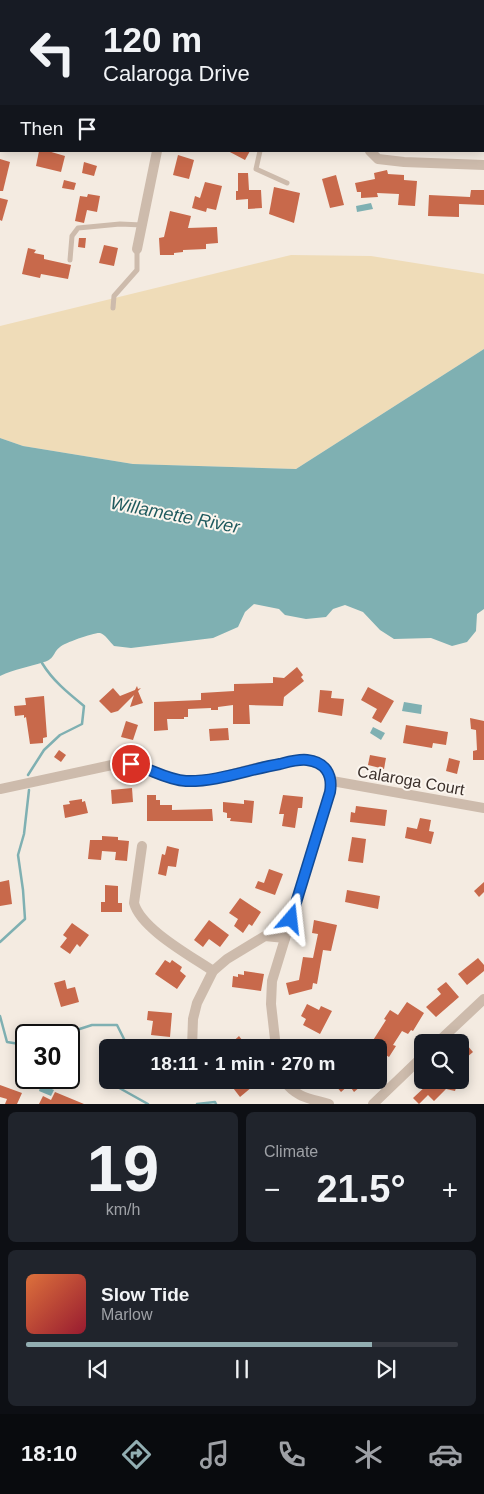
<!DOCTYPE html>
<html lang="en">
<head>
<meta charset="utf-8">
<style>
	body { margin:0; font-family:Helvetica,sans-serif; background:#20242c; color:#f1f3f6; height:100vh; display:flex; flex-direction:column; font-size:19px; white-space:nowrap }
	* { box-sizing:border-box; margin:0 }
	p { font-size:16px; color:#9ea1a6 }
	.icon { flex:none; width:28px; height:28px; fill:none; stroke:currentColor; stroke-width:2; stroke-linecap:round; stroke-linejoin:round }
	.map { position:relative; height:1104px; overflow:hidden }
	.panel { display:flex; flex-direction:column; gap:8px; padding:8px; background:#0d0f14; flex:1 }
	.panel>* { flex:none }
	.banner { position:absolute; left:0px; top:0px; width:485px; height:152px; box-shadow:0 2px 12px #0003; background:#171b24; color:#f1f3f6; overflow:hidden }
	.tools { position:absolute; left:414px; top:1034px; display:grid; gap:10px }
	.tools a { display:grid; place-items:center; width:55px; height:55px; border-radius:8px; background:#171b24; box-shadow:0 2px 12px #0003; font-size:25px }
	.speed { position:absolute; left:15px; top:1024px; display:flex; gap:10px; font-size:25px; font-weight:700; text-align:center }
	.speed>* { display:grid; place-content:center; width:65px; height:65px; border-radius:50%; background:#171b24; box-shadow:0 2px 12px #0003; line-height:1 }
	.speed .limit { border:2px solid #111; border-radius:8px; background:#fff; color:#111 }
	.pin { position:absolute; display:grid; place-items:center; width:42px; height:42px; color:#fff; margin:-21px; border:2px solid #fff; border-radius:50%; box-shadow:0 1px 5px #0007 }
	.me { position:absolute; width:55px; margin:-28px; rotate:17deg; stroke-linejoin:round; filter:drop-shadow(0 0 4px #0008) }
	.turn { display:flex; align-items:center; gap:18px; height:105px; padding:0 20px; font-size:22px }
	.turn .icon { width:65px; height:65px; stroke-width:2.5 }
	.turn b { display:block; font-size:35px; line-height:42px }
	.then { display:flex; align-items:center; height:48px; padding:0 20px; background:#0003; gap:10px; font-size:19px }
	.big { font-size:38px; font-weight:700; line-height:1.1 }
	.panel .widget { flex:1; display:flex; flex-direction:column; justify-content:center; gap:8px; min-width:0; padding:0 18px; border-radius:8px; background:#20242c }
	.panel .dial { align-items:center; gap:0 }
	.dial b { font-size:65px; line-height:1 }
	.song { display:flex; align-items:center; gap:15px }
	.cover { width:60px; height:60px; border-radius:8px; background:linear-gradient(135deg,hsl(20 70% 55%),hsl(350 70% 35%)) }
	.played { height:5px; border-radius:2px; background:linear-gradient(90deg,#92aeb2 80%,#363941 80%) }
	.keys { display:flex; justify-content:space-around; direction:ltr }
	.heat { display:flex; justify-content:space-between; align-items:center; font-size:28px; direction:ltr }
	.panel .tiles { flex:1; display:grid; gap:8px; grid-template-columns:1fr 1fr }
	.widget:last-child { grid-column:span 2 }
	.trip { position:absolute; left:99px; top:1039px; width:288px; height:50px; border-radius:8px; background:#171b24; box-shadow:0 2px 12px #0003; font-weight:700; line-height:50px; text-align:center }
	.tab-bar { display:flex; height:80px; justify-content:space-around; align-items:center; background:#090b0e; color:#9ea1a6 }
	.tab-bar .icon { width:35px; height:35px }
	.tab-bar .selected { color:#92aeb2 }
	.tab-bar b { font-size:22px; color:#f1f3f6 }
	.map>svg:first-child { display:block }
	.sand { fill:#efdcb8 }
	.water { fill:#7fb0b2 }
	.lines { fill:none; stroke-linecap:round; stroke-linejoin:round }
	.stream { stroke:#7fb0b2; stroke-width:2.5 }
	.building { fill:#c8694b }
	.service { stroke:#cdbbac; stroke-width:5 }
	.minor { stroke:#cdbbac; stroke-width:10 }
	.route-casing { stroke:#114b97; stroke-width:12 }
	.route { stroke:#1a73e8; stroke-width:9 }
	.labels { text-anchor:middle; stroke-width:4; stroke-linejoin:round; paint-order:stroke }
	.street-label { font-size:16px; fill:#3b302b; stroke:#fbf5ee }
	.water-label { font-size:18px; font-style:italic; fill:#1f5a5e; stroke:#fbf5ee }
</style>
</head>
<body>
<div class="map">
<svg width="484" height="1104" viewBox="0 0 484 1104">
	<rect width="100%" height="100%" fill="#f4ebe1"/>
	<!-- sand -->
	<polygon class="sand" points="291,255 371,256 484,274 484,349 296,469 133,464 23,446 0,438 0,326"/>
	<!-- water -->
	<g class="water">
		<polygon points="371,203 373,209 357,212 356,206"/>
		<path d="M484,349v260l-7,5 -1,17 -9,11 -15,4 -21,-8 -37,1 -14,-9 -17,-18 -18,-7 -12,4 -7,8 -20,2 -21,-4 -6,-6 -25,-5 -9,8 -7,15 -25,11 -82,10 -17,-2c-4,-4 -9,-12 -14,-13 -5,-1 -36,10 -40,14 -7,5 -5,12 -16,15 -15,5 -29,7 -44,14v-238l23,8 110,18 163,5z"/>
		<polygon points="404,702 422,705 421,714 402,711"/>
		<polygon points="373,727 385,733 381,740 370,733"/>
		<polygon points="41,1084 54,1090 51,1096 39,1091"/>
	</g>
	<g class="lines">
		<!-- stream -->
		<g class="stream">
			<polyline points="382,0 384,1"/>
			<path d="M28,775l16,-25 16,-15 22,-11 2,-18c-16,-13 -31,-25 -42,-43"/>
			<polyline points="0,942 25,919 23,890 18,855 24,834 29,790"/>
			<polyline points="0,1016 7,1042 26,1045"/>
			<polyline points="61,1035 92,1025 117,1025 127,1045 125,1048"/>
			<polyline points="114,1080 114,1085 148,1104"/>
			<polyline points="197,1104 215,1102 216,1104"/>
		</g>
	</g>
	<!-- building -->
	<g class="building">
		<polygon points="39,151 48,151 65,156 61,172 36,166"/>
		<polygon points="228,151 250,151 245,160"/>
		<polygon points="178,155 194,160 189,179 173,175"/>
		<polygon points="0,159 10,162 3,191 0,191"/>
		<polygon points="84,162 97,166 94,176 82,173"/>
		<polygon points="387,170 388,174 404,175 404,180 417,181 415,206 398,205 399,194 377,193 378,197 361,198 361,192 357,192 355,183 375,179 374,173"/>
		<polygon points="238,173 248,173 249,190 261,190 262,208 248,209 248,199 236,200 236,191 238,191"/>
		<polygon points="336,175 344,205 330,208 322,179"/>
		<polygon points="64,180 76,183 74,190 62,188"/>
		<polygon points="205,182 222,186 216,210 207,208 206,212 192,208 195,196 200,198"/>
		<polygon points="274,187 300,193 294,223 269,214"/>
		<polygon points="471,190 484,190 484,205 459,204 459,217 428,216 429,195 470,197"/>
		<polygon points="88,194 100,196 97,212 87,210 84,223 75,221 80,196 87,197"/>
		<polygon points="0,198 8,200 2,221 0,220"/>
		<polygon points="170,211 191,216 188,228 217,227 218,243 206,244 206,249 183,250 183,252 174,253 174,255 160,255 159,238 164,237"/>
		<polygon points="79,238 86,238 85,248 78,247"/>
		<polygon points="104,245 118,248 114,266 99,263"/>
		<polygon points="28,248 36,250 34,253 44,255 44,259 71,265 68,279 41,274 40,278 22,274"/>
		<polygon points="297,667 303,675 301,677 304,681 284,697 283,706 249,705 250,724 233,724 233,705 218,707 218,710 211,710 211,708 188,709 188,717 184,717 184,719 167,719 168,730 154,731 154,702 201,700 201,693 234,691 234,684 273,683 273,677 284,678"/>
		<polygon points="137,686 138,689 141,688 138,691 143,703 130,707 134,695 118,711 111,713 99,701 113,688 120,696 135,690"/>
		<polygon points="368,687 394,701 381,723 372,718 377,709 361,700"/>
		<polygon points="320,690 332,691 331,698 344,699 342,716 318,712"/>
		<polygon points="44,696 47,737 43,738 43,743 30,744 26,717 24,718 24,715 15,716 14,706 26,705 25,698"/>
		<polygon points="470,718 484,721 484,760 473,760 473,751 477,750 476,730 471,729"/>
		<polygon points="126,721 138,725 133,740 121,737"/>
		<polygon points="406,725 448,732 446,745 433,743 432,748 403,743"/>
		<polygon points="228,728 229,740 210,741 209,729"/>
		<polygon points="59,750 66,755 61,762 54,757"/>
		<polygon points="370,755 386,758 384,769 368,765"/>
		<polygon points="449,758 460,761 457,774 446,771"/>
		<polygon points="132,788 133,802 112,804 111,790"/>
		<polygon points="147,795 156,795 156,800 160,800 160,805 172,805 172,810 212,809 213,821 147,821"/>
		<polygon points="283,795 303,797 302,808 298,808 295,828 282,826 284,814 279,814"/>
		<polygon points="82,799 82,802 85,801 88,813 65,818 63,805 70,804 69,801"/>
		<polygon points="244,800 254,801 252,823 230,821 231,818 227,818 227,813 223,812 223,802 244,804"/>
		<polygon points="356,806 387,810 385,826 350,822 351,812 355,813"/>
		<polygon points="420,818 431,820 429,831 434,832 431,844 405,838 407,827 417,829"/>
		<polygon points="102,836 118,837 118,840 129,841 127,861 115,860 116,852 102,851 101,860 88,859 90,840 102,840"/>
		<polygon points="352,837 366,839 363,863 348,861"/>
		<polygon points="167,846 179,849 176,867 168,866 166,876 158,874 162,854 165,855"/>
		<polygon points="269,869 283,874 275,895 255,888 258,881 264,883"/>
		<polygon points="9,880 12,904 0,906 0,882"/>
		<polygon points="484,882 484,892 479,897 474,891"/>
		<polygon points="105,885 118,886 118,903 122,903 122,912 101,912 101,902 105,902"/>
		<polygon points="347,890 380,896 378,909 345,902"/>
		<polygon points="240,898 261,912 252,926 249,924 243,933 234,926 238,919 229,913"/>
		<polygon points="209,920 229,935 220,947 209,939 203,947 194,940"/>
		<polygon points="314,920 337,925 331,951 323,950 317,984 313,983 312,989 289,995 286,983 299,980 303,957 313,958 318,934 312,933"/>
		<polygon points="72,923 89,935 80,947 77,944 70,954 60,947 67,938 63,935"/>
		<polygon points="478,958 484,965 484,971 467,985 458,974"/>
		<polygon points="165,960 170,963 172,960 182,967 180,971 186,976 177,989 155,974"/>
		<polygon points="244,971 264,974 261,991 232,987 233,976 238,977 238,974 244,975"/>
		<polygon points="65,980 67,989 75,987 79,1002 61,1007 54,983"/>
		<polygon points="446,982 459,997 436,1017 426,1007 441,994 437,989"/>
		<polygon points="407,1002 424,1013 413,1031 411,1030 408,1034 402,1031 393,1045 396,1046 389,1057 378,1050 378,1048 370,1045 386,1020 384,1019 390,1010 398,1015"/>
		<polygon points="307,1004 319,1010 321,1006 332,1011 320,1034 303,1025 306,1019 301,1016"/>
		<polygon points="148,1011 172,1013 170,1037 151,1035 153,1021 147,1020"/>
		<polygon points="239,1036 248,1048 226,1048"/>
		<polygon points="460,1037 473,1052 460,1063"/>
		<polygon points="235,1080 247,1080 252,1087 240,1097 230,1084"/>
		<polygon points="331,1080 368,1080 354,1092 349,1085 341,1092"/>
		<polygon points="422,1080 438,1080 446,1089 434,1101 428,1095 419,1104 413,1098 427,1085"/>
		<polygon points="449,1080 458,1082 455,1091 446,1089"/>
		<polygon points="0,1085 22,1093 17,1104 5,1104 7,1099 0,1097"/>
		<polygon points="55,1092 84,1104 39,1104 43,1096 51,1100"/>
	</g>
	<g class="lines">
		<!-- service -->
		<g class="service">
			<polyline points="260,151 256,169 287,183"/>
			<polyline points="70,260 72,236 78,228 120,224 142,225"/>
			<polyline points="113,308 114,296 137,270 137,249"/>
		</g>
		<!-- minor -->
		<g class="minor">
			<polyline points="8,1 8,0"/>
			<polyline points="188,1 188,0"/>
			<polyline points="353,1 354,0"/>
			<polyline points="0,41 1,35"/>
			<polyline points="370,151 378,159 404,162 484,165"/>
			<polyline points="137,249 157,151"/>
			<polyline points="332,781 484,808"/>
			<path d="M0,789l121,-26c23,2 40,16 63,18 22,2 46,-7 67,-12 18,-4 36,-6 53,-10 19,4 30,12 26,33l-58,189 -1,23 5,44"/>
			<path d="M142,846l-8,57c7,26 57,53 79,68"/>
			<polyline points="438,1042 484,999"/>
			<polyline points="192,1048 193,1019 197,1003 213,971 227,959 265,936 285,938"/>
			<path d="M283,1080c14,18 25,18 46,24"/>
			<polyline points="373,1104 422,1057"/>
		</g>
	</g>
	<g class="lines">
		<!-- route casing -->
		<g class="route-casing">
			<path id="route" d="M131,764c19,4 35,16 55,17 31,1 64,-12 94,-17 8,-2 18,-5 27,-4 18,2 26,14 23,32l-39,127"/>
		</g>
		<!-- route -->
		<use href="#route" class="route"/>
	</g>
	<g class="labels">
		<!-- street labels -->
		<g class="street-label">
			<text transform="translate(411 780) rotate(10)" y="6">Calaroga Court</text>
		</g>
		<!-- water labels -->
		<g class="water-label">
			<text transform="translate(175 515) rotate(11)" y="6">Willamette River</text>
		</g>
	</g>
</svg>
<div class="tools">
<a><svg class="icon" aria-label="search" viewBox="0 0 24 24"><circle cx="10" cy="10" r="6"/><path d="M15 15l6 6"/></svg></a>
</div>
<div class="speed"><div class="limit">30</div></div>
<div class="pin" style="left:131px;top:764px;background:#d93025"><svg class="icon" aria-label="arrive" viewBox="0 0 24 24"><path d="M6 21V4h12l-3 4 3 4H6"/></svg></div>
<svg class="me" style="left:291px;top:919px" viewBox="-20 -20 40 40"><path d="M0-17L14 15 0 8-14 15z" fill="#1a73e8" stroke="#fff" stroke-width="4"/></svg>
<div class="trip">18:11 · 1 min · 270 m</div>
<div class="banner">
<div class="turn"><svg class="icon" aria-label="left" viewBox="0 0 24 24"><path d="M17 20v-9H6M10 6l-5 5 5 5"/></svg><div><b>120 m</b>Calaroga Drive</div></div>
<div class="then">Then<svg class="icon" aria-label="arrive" viewBox="0 0 24 24"><path d="M6 21V4h12l-3 4 3 4H6"/></svg></div>
</div>
</div>
<section class="panel">
<div class="tiles">
<div class="widget dial"><b>19</b><p>km/h</p></div>
<div class="widget"><p>Climate</p>
<div class="heat"><a>−</a><b class="big">21.5°</b><a>+</a></div>
</div>
<div class="widget">
<div class="song"><i class="cover"></i><div><b>Slow Tide</b><p>Marlow</p></div></div>
<div class="played"></div>
<div class="keys"><svg class="icon" aria-label="previous" viewBox="0 0 24 24"><path d="M18 5L8 12l10 7zM5 5v14"/></svg><svg class="icon" aria-label="pause" viewBox="0 0 24 24"><path d="M8 5v14M16 5v14"/></svg><svg class="icon" aria-label="next" viewBox="0 0 24 24"><path d="M6 5l10 7-10 7zM19 5v14"/></svg></div>
</div>
</div>
</section>
<nav class="tab-bar">
<b>18:10</b>
<svg class="icon selected" aria-label="directions" viewBox="0 0 24 24"><path d="M12 3l9 9-9 9-9-9zM9 14v-3h6M13 9l2 2-2 2"/></svg>
<svg class="icon" aria-label="music" viewBox="0 0 24 24"><path d="M9 18V5l10-2v13"/><circle cx="6" cy="18" r="3"/><circle cx="16" cy="16" r="3"/></svg>
<svg class="icon" aria-label="phone" viewBox="0 0 24 24"><path d="M5 4h4l2 5-3 2q2 4 5 5l2-3 5 2v4C11 20 4 13 5 4z"/></svg>
<svg class="icon" aria-label="climate" viewBox="0 0 24 24"><path d="M12 3v18M4 7l16 10M4 17L20 7"/></svg>
<svg class="icon" aria-label="car" viewBox="0 0 24 24"><path d="M5 17H2v-5l4-1 3-4h7l3 4 3 1v5h-3M9 17h6M6 11h13"/><circle cx="7" cy="17" r="2"/><circle cx="17" cy="17" r="2"/></svg>
</nav>
</body>
</html>
